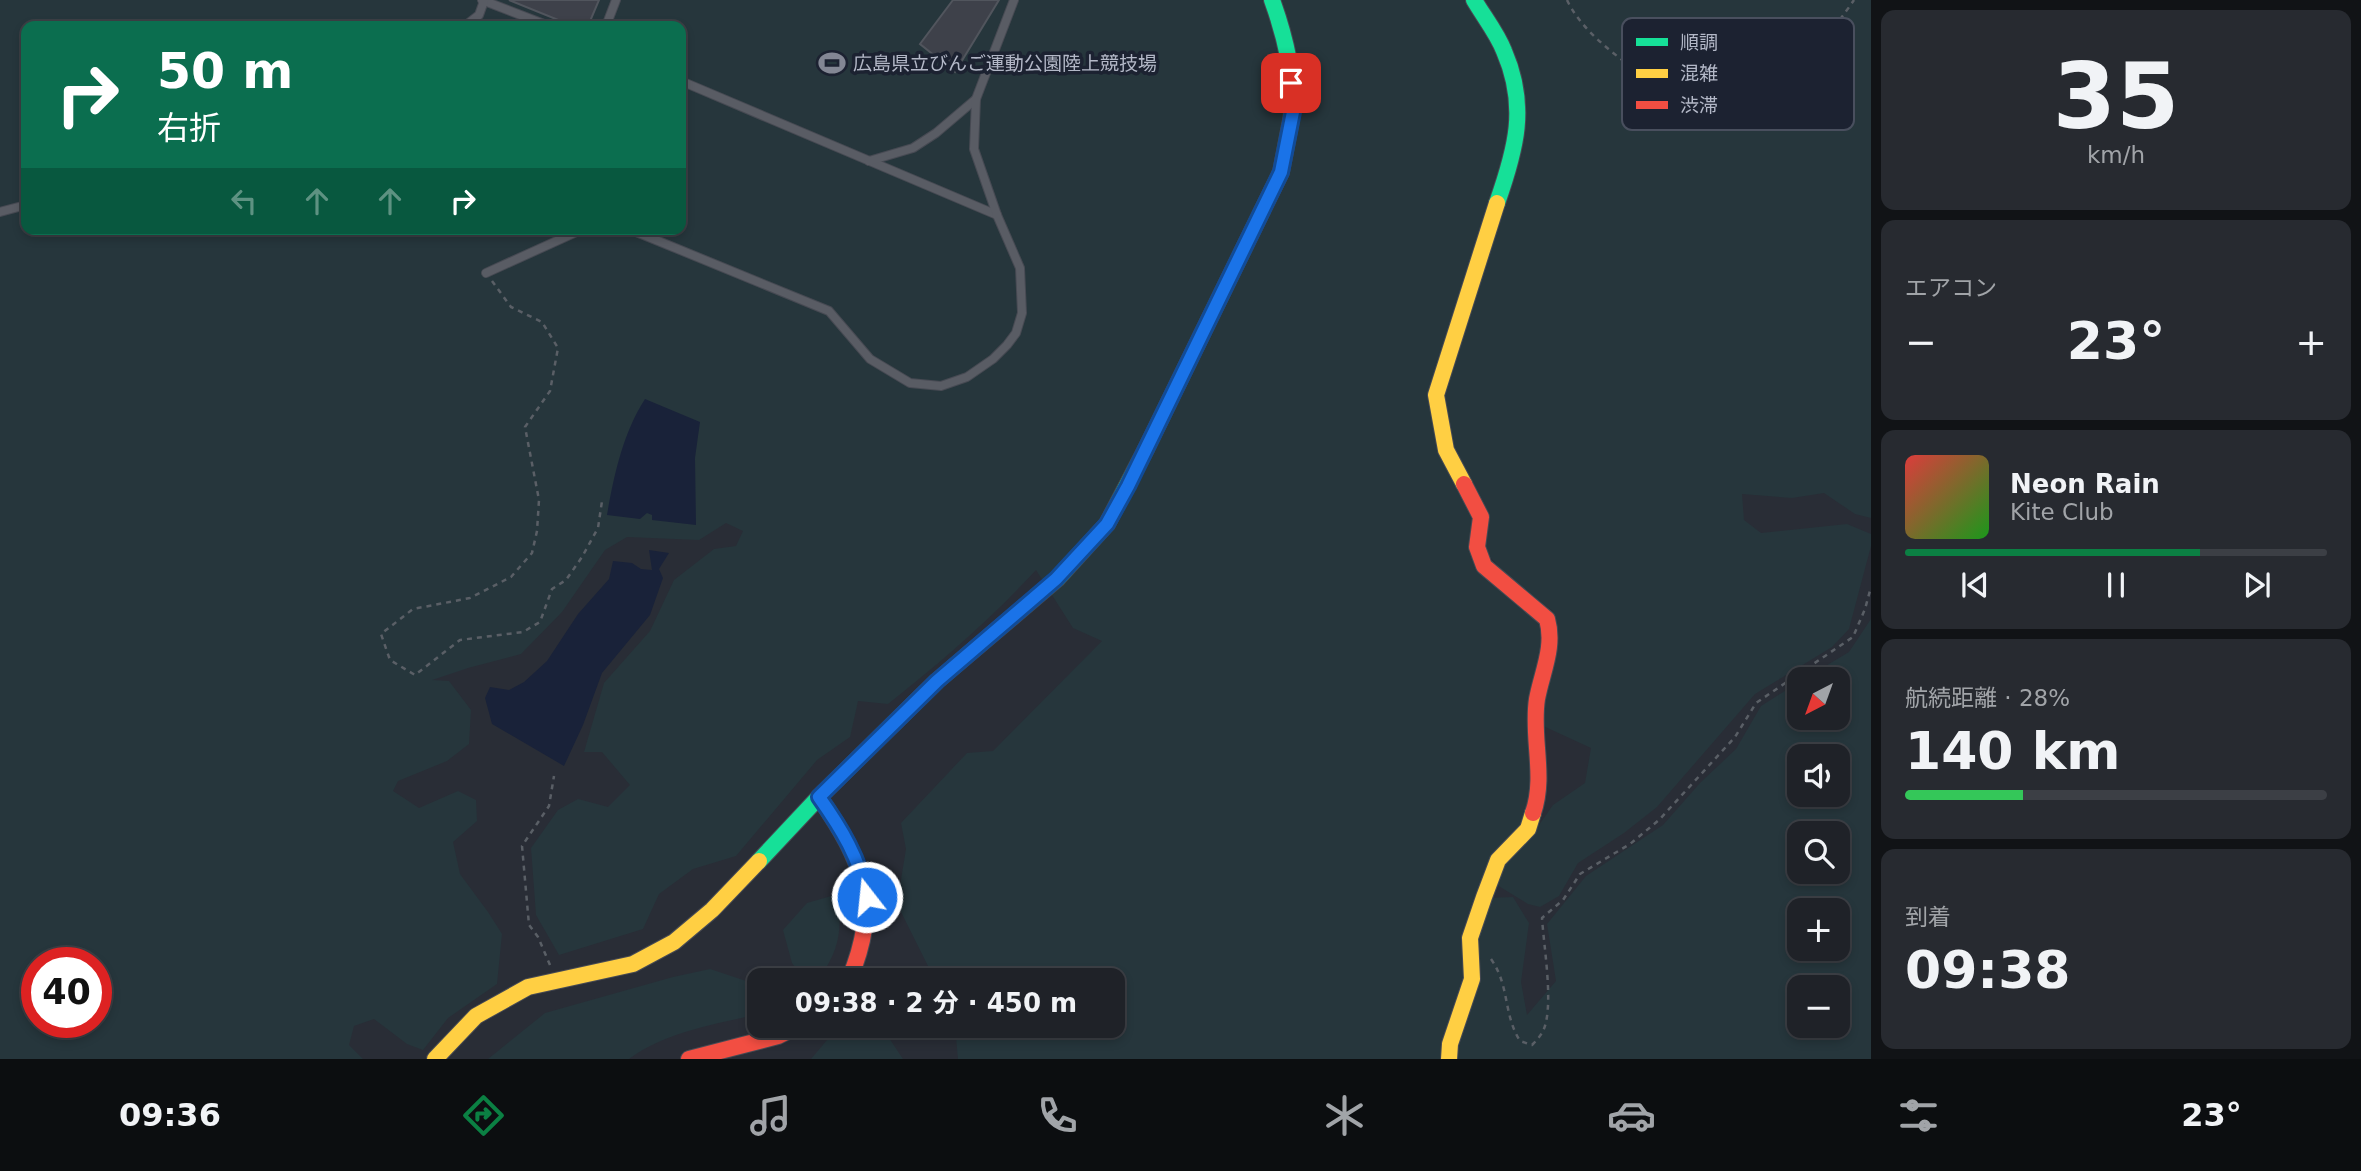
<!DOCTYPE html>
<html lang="ja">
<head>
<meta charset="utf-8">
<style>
	body { margin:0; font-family:"DejaVu Sans","Noto Sans JP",sans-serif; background:#272a30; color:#f1f3f6; height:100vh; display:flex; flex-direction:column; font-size:26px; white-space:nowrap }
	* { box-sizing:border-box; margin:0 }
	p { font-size:23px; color:#a1a4a8 }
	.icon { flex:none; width:38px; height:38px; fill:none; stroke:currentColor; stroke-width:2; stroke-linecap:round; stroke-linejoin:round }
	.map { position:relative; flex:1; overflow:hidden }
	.drawer { display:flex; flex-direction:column; gap:10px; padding:10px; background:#111316; width:490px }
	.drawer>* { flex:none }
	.banner { position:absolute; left:21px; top:21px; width:665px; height:214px; border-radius:14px; box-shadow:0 4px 10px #0003,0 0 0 2px #3c3f45; background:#0b6e4f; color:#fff; overflow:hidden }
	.needle { width:46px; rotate:221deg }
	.fabs { position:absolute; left:1787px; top:667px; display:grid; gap:14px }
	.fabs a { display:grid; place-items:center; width:63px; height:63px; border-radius:14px; background:#1f2228; box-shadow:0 4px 10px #0003,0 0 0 2px #3c3f45; font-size:35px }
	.speed { position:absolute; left:21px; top:947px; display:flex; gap:14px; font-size:35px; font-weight:700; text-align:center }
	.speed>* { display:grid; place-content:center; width:91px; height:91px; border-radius:50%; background:#1f2228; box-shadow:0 4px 10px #0003,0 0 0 2px #3c3f45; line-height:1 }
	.speed .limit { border:10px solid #d22; background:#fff; color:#111 }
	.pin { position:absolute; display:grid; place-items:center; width:60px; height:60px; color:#fff; margin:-30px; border-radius:14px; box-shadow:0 4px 10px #0006 }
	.me { position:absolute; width:77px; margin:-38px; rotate:344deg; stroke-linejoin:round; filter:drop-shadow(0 0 5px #0008) }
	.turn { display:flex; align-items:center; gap:24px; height:147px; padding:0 21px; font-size:32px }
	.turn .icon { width:91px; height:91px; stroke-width:2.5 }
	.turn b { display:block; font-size:49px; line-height:60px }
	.lanes { display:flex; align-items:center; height:66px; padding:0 21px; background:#0003; justify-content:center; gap:35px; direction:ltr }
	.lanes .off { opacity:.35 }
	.big { font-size:52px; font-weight:700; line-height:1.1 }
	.drawer .tile { flex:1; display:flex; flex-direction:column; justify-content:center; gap:10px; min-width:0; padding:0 24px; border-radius:14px; background:#272a30 }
	.drawer .dial { align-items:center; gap:0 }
	.dial b { font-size:91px; line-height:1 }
	.song { display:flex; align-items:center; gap:21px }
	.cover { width:84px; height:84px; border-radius:10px; background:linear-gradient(135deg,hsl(0 70% 55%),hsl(120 70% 35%)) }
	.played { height:7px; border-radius:4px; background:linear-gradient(90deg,#0b8043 70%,#3c3f45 70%) }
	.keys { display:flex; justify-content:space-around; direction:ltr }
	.heat { display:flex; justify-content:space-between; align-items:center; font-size:38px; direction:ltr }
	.charge { height:10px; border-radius:5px; background:linear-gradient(90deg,#34c759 28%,#3c3f45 0) }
	.trip { position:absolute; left:747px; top:968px; width:378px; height:70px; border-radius:14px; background:#1f2228; box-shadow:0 4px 10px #0003,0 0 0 2px #3c3f45; font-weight:700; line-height:70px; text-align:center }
	.menu { display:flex; height:112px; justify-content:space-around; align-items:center; background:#0c0e10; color:#a1a4a8 }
	.menu .icon { width:49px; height:49px }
	.menu .on { color:#0b8043 }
	.menu b { font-size:32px; color:#f1f3f6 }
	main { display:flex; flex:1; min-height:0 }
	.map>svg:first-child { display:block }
	.green { fill:#26363c; fill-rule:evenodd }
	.water { fill:#192239 }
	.building { fill:#3e414a; stroke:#51555d; stroke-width:2 }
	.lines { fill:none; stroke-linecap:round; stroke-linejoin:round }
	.lane-casing { stroke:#474a53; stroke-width:10 }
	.fast-casing { stroke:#474a53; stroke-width:18 }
	.slow-casing { stroke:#474a53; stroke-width:18 }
	.jam-casing { stroke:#474a53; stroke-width:18 }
	.path { stroke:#5a5f66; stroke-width:2.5; stroke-dasharray:5 5; stroke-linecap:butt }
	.lane { stroke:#595c64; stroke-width:8 }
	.fast { stroke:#16e098; stroke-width:16 }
	.slow { stroke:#ffcf43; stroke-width:16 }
	.jam { stroke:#f24e42; stroke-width:16 }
	.route-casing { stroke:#114b97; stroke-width:18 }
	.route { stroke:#1a73e8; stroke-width:12 }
	.labels { text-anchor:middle; stroke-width:7; stroke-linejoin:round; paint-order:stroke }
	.poi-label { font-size:19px; fill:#b3b8c7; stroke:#1c2231; text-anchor:start }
	.key { fill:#1c2231; stroke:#494f5e; stroke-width:2 }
	.key-label { font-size:19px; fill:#b3b8c7 }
</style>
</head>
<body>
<main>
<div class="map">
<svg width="1871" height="1059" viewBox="0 0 1871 1059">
	<rect width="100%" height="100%" fill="#292d36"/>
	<!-- green -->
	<g class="green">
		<path d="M0,0h1871v518l-16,-4 -31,-21 -32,5 -50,-4 2,26 17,13 86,-9 24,10v12l-22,83 -17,18 -77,47 -98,113 -33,26 -46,30 -19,33 -19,11 -12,-3 -31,-19 9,-23 28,-30 19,-27 32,-22 6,-35 -50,-23 3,-25 15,-60 -6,-29 -43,-32 -19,-21 -15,7c9,25 57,38 65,61 7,20 -8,52 -11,73 -6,37 10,79 -4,116 -7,18 -28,27 -36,45 -10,24 -22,50 -27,75 -2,14 3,29 1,43 -3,27 -21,51 -23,81h-483l-3,-33h158v-46h-178l-38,-76 9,-55 -5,-26 66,-70 26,-2 109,-110 -29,-13 -37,-58c-45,49 -96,93 -148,134l-30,-3 -8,36 -33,23 -81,96 -43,13 -34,25 -16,35 -84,26 -23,-40 -5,-67 27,-38 20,-11 30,8 22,-22 -28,-33h-18l20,-69 46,-52 24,-51 40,-31 22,-3 7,-15 -17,-8 -27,17 -72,-3 -22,13 -43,62 -41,42 -53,14 -36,12 17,1 22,29 -2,34 -22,17 -49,20 -5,10 26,17 39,-17 18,9 1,21 -24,21 7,32 28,38 14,22 -5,50 -49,34 -25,32 -16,-6 -33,-25 -20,7 -5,19 14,14h-363zM26,26h655v203h-655zM37,962h59v60h-59z"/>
		<path d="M1871,619v440h-419l35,-161 26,-1 16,26 -8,59 6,33 29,-34 -9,-57 39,-48 77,-51 37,-42 36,-34 25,-43 38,-24v36h39v-39h-34l45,-27zM1799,756h39v38h-39zM1799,833h39v39h-39zM1799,910h39v38h-39zM1799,987h39v39h-39z"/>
		<path d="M838,894c4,37 2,55 -20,86h-13l-13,-17 -9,-33 24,-27z"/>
		<path d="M710,969l36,12 13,10v23c-43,10 -94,18 -130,45h-141l57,-46 128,-36z"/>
		<polygon points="839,1026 881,1026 903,1059 811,1059"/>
	</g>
	<!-- water -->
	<g class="water">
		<path d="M645,399l55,23 -5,36 1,67 -44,-5v-5l-5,-2 -7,6 -33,-4c7,-40 16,-82 38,-116z"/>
		<polygon points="649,550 669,553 659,569 663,578 650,615 602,673 583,725 564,766 492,724 485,698 490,687 509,690 524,682 547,661 578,614 609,579 613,561 632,563 641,569 652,570"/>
	</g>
	<!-- building -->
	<g class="building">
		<polygon points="509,0 599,0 588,26 573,26"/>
		<polygon points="953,0 999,0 955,72 920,44"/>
	</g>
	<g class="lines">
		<!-- lane casing -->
		<g class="lane-casing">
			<g id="lane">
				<polyline points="482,0 549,26"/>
				<polyline points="465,26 479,15 484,1"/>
				<polyline points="606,26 616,0"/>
				<polyline points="681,81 997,215"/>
				<polyline points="869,161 913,148 936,133 976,99"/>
				<polyline points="0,212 26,205"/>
				<polyline points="629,229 829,311 870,359 910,383 941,386 967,377 993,359 1007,345 1016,333 1022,313 1020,268 997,215 974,149 976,99 1014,0"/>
				<polyline points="486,273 583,229"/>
			</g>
		</g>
		<!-- fast casing -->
		<g class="fast-casing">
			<g id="fast">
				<path d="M1272,0c12,33 26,85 19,120"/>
				<path d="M1474,0c10,17 23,33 30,51 24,55 12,98 -7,152"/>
				<polyline points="759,861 819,797 937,681 1057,579 1107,524 1146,449"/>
			</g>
		</g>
		<!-- slow casing -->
		<g class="slow-casing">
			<g id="slow">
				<polyline points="1464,484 1446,450 1436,395 1497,203"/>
				<polyline points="435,1059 476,1016 528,987 633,964 674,942 712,910 759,861"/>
				<polyline points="1449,1059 1450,1044 1472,979 1470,938 1484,897 1498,860 1528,829 1533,813"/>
			</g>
		</g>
		<!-- jam casing -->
		<g class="jam-casing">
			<g id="jam">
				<polyline points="1146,449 1281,172 1291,120"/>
				<path d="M1464,484l17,33 -4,30 7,19 63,53c8,28 -5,53 -10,80 -6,38 9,77 -4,114"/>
				<path d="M819,797c45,66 62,106 30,183"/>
				<polyline points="689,1059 778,1036 798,1026"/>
			</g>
		</g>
		<!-- path -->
		<g class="path">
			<path d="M1567,0c10,21 27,37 45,52 44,35 80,55 137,43 7,-2 15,-2 21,-5 29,-17 65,-62 84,-90"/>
			<polyline points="492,281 511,307 542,322 558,348 550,391 525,427 539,500 537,531 532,553 511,577 470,598 413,609 381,634 390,660 415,675 460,640 523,632 540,622 552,589 566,580 582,557 598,528 602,501"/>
			<path d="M1491,959c19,27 12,55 29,82l12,4c7,-7 12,-13 14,-23 6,-27 -2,-75 -4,-104l21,-18 17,-26 50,-30 29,-24 76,-83 21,-34 97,-66 12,-28 6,-22"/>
			<polyline points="550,965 538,937 529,925 522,846 549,806 554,776"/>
		</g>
		<!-- lane -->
		<use href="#lane" class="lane"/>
		<!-- fast -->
		<use href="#fast" class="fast"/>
		<!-- slow -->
		<use href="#slow" class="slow"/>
		<!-- jam -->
		<use href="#jam" class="jam"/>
	</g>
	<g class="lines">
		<!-- route casing -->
		<g class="route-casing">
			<path id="route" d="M867,897c-7,-38 -26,-69 -48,-100l118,-116 119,-102 51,-55 21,-38 153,-314 13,-65 -3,-24"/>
		</g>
		<!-- route -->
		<use href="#route" class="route"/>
	</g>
	<!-- icons -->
	<defs>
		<g id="stadium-bare" transform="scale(2.1)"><path d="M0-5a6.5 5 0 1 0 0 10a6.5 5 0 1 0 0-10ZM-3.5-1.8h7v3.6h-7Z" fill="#838794" stroke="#1c2231" stroke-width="2.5" paint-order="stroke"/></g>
	</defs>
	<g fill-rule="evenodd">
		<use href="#stadium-bare" x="832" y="63"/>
	</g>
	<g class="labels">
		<!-- poi labels -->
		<g class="poi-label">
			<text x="853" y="70">広島県立びんご運動公園陸上競技場</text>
		</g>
	</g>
	<!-- legend -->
	<rect x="1622" y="18" width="232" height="112" rx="10" class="key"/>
	<rect x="1636" y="38" width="32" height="8" fill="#16e098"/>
	<rect x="1636" y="69" width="32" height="9" fill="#ffcf43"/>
	<rect x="1636" y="101" width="32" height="8" fill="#f24e42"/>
	<g class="key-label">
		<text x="1680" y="49">順調</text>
		<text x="1680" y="80">混雑</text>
		<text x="1680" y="112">渋滞</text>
	</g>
</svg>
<div class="fabs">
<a><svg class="needle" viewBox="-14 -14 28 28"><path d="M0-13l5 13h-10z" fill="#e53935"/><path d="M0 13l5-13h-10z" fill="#a1a4a8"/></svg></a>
<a><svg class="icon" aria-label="sound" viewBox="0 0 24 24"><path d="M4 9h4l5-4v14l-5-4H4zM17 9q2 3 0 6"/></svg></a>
<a><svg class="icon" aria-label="search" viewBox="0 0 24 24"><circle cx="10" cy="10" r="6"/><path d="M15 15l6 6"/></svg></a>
<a>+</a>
<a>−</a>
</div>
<div class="speed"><div class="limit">40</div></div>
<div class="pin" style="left:1291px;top:83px;background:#d93025"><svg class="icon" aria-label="arrive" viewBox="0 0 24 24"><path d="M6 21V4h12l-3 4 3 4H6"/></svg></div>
<svg class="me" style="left:867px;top:897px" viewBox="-20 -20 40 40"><circle r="17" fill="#1a73e8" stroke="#fff" stroke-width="3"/><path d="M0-11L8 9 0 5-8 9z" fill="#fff"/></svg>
<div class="trip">09:38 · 2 分 · 450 m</div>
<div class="banner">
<div class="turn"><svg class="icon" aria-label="right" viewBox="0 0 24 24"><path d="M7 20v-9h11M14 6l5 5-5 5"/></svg><div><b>50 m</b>右折</div></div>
<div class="lanes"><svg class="icon off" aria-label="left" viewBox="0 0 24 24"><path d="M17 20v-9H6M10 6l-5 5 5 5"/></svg><svg class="icon off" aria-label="ahead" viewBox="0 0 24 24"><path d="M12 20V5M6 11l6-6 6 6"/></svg><svg class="icon off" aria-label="ahead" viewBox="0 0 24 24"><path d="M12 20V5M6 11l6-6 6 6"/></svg><svg class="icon" aria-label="right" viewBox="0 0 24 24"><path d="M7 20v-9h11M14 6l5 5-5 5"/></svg></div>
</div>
</div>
<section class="drawer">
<div class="tile dial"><b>35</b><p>km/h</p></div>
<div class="tile"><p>エアコン</p>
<div class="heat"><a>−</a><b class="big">23°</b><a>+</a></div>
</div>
<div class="tile">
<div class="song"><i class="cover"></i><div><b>Neon Rain</b><p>Kite Club</p></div></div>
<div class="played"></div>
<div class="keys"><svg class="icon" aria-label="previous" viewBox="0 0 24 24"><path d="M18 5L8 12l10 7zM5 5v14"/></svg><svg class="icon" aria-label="pause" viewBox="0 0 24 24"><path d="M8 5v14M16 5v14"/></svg><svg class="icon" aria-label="next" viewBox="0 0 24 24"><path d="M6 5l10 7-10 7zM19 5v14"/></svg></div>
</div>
<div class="tile"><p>航続距離 · 28%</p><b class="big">140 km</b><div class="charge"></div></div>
<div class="tile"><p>到着</p><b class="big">09:38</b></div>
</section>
</main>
<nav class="menu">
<b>09:36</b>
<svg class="icon on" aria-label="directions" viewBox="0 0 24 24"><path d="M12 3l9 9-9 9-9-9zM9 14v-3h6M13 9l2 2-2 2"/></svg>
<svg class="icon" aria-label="music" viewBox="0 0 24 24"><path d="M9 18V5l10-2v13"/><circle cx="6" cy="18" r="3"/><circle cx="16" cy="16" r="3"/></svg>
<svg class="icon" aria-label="phone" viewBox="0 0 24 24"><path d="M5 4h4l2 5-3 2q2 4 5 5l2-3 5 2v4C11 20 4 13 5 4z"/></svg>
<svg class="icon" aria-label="climate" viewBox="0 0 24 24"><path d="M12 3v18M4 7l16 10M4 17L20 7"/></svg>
<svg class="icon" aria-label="car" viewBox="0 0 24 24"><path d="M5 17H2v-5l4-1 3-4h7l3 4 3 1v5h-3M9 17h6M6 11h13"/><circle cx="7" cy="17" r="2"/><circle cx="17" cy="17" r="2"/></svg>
<svg class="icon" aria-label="filters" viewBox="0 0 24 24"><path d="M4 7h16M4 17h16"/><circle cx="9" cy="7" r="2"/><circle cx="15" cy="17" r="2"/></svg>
<b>23°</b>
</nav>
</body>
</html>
